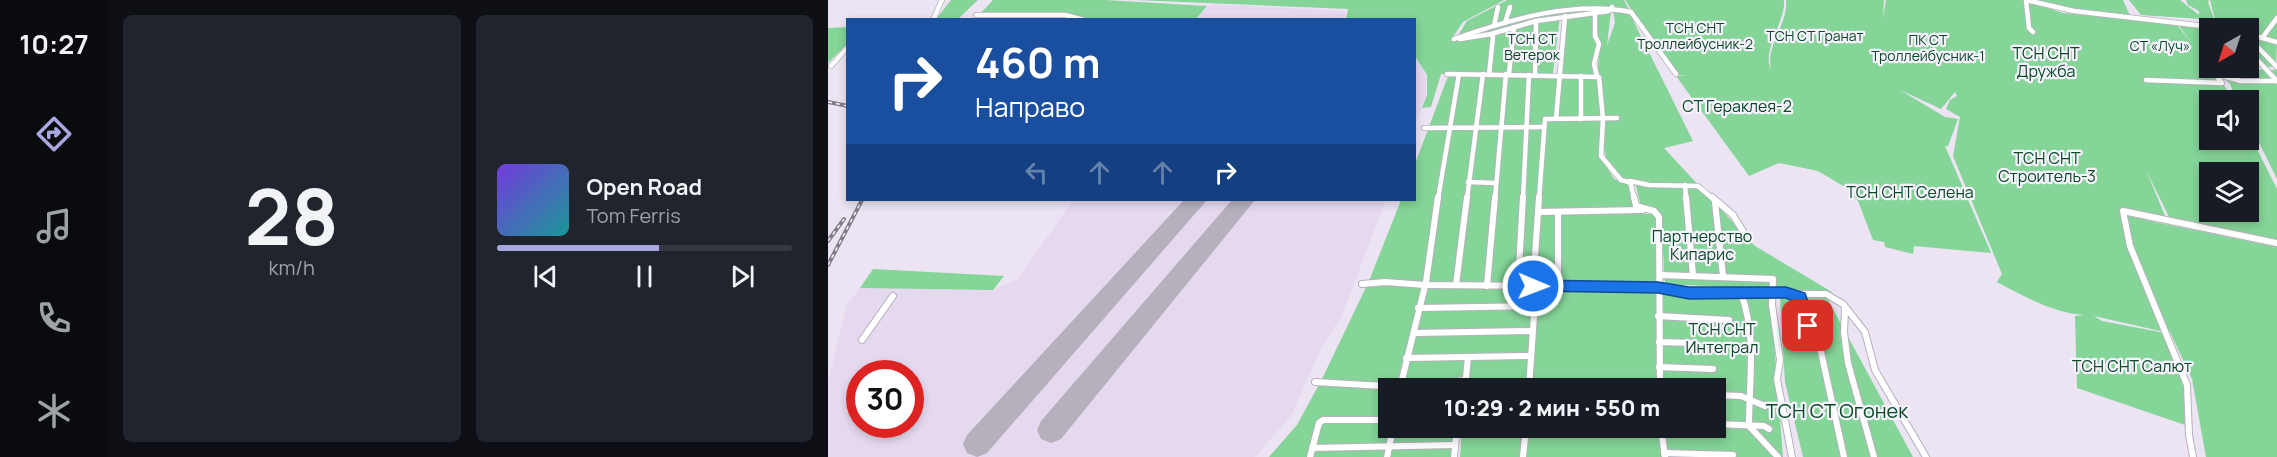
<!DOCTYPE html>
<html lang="ru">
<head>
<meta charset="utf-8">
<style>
	body { margin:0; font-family:Manrope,sans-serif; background:#20242c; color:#f1f3f6; height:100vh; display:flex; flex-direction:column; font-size:22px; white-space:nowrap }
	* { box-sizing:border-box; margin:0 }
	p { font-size:20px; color:#9ea1a6 }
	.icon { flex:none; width:33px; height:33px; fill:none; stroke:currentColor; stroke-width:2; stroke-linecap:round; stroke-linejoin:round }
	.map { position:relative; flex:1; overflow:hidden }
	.drawer { display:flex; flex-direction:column; gap:15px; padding:15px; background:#0d0f14; width:720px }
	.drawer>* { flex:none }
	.banner { position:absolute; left:18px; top:18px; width:570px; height:183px; border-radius:0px; box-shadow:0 3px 9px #0003; background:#1a4fa0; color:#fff; overflow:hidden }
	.needle { width:39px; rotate:219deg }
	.buttons { position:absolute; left:1371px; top:18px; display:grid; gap:12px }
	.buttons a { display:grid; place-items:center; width:60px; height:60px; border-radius:0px; background:#171b24; box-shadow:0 3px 9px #0003; font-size:30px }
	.speed { position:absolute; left:18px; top:360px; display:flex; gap:12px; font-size:30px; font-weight:700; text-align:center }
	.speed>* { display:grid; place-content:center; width:78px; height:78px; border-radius:50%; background:#171b24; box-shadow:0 3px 9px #0003; line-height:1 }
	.speed .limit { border:9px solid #d22; background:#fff; color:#111 }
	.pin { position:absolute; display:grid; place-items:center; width:51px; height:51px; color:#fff; margin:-26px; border-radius:12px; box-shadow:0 3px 9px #0006 }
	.me { position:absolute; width:66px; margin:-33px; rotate:91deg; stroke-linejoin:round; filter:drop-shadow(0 0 4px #0008) }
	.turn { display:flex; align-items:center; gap:21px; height:126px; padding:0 30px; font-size:27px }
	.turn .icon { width:78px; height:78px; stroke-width:2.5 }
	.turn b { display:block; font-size:42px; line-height:51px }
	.lanes { display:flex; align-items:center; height:57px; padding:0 30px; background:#0003; justify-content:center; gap:30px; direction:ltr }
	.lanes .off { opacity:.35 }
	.drawer .widget { flex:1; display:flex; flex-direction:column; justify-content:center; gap:9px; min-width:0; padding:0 21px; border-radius:9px; background:#20242c }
	.drawer .dial { align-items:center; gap:0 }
	.dial b { font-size:78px; line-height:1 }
	.song { display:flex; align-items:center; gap:18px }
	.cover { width:72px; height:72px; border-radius:9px; background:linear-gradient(135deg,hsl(260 70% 55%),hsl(180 70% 35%)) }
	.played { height:6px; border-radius:3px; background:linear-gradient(90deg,#a7a8df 55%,#363941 55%) }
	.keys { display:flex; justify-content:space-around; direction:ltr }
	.drawer .tiles { flex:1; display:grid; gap:15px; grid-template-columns:repeat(2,1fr) }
	.trip { position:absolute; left:550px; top:378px; width:348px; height:60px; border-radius:0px; background:#171b24; box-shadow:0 3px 9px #0003; font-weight:800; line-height:60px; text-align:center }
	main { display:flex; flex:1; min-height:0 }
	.tab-bar { display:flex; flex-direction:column; width:108px; justify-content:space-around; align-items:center; background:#090b0e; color:#9ea1a6 }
	.tab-bar .icon { width:42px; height:42px }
	.tab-bar .on { color:#a7a8df }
	.tab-bar b { font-size:27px; color:#f1f3f6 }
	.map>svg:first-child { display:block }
	.built { fill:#e5d9ef; fill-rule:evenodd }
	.green { fill:#85d498; fill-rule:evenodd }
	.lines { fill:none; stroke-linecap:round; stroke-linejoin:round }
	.runway { fill:#b6b0bc; fill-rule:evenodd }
	.minor-far1-casing { stroke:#b7afbe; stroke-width:6 }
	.minor-casing { stroke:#b7afbe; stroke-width:8 }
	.minor-far1 { stroke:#fff; stroke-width:4.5 }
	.minor { stroke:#fff; stroke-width:6 }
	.rail-casing { stroke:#817b86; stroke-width:4 }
	.rail { stroke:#f8f2fe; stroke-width:1.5; stroke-dasharray:4; stroke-linecap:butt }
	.route { fill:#1a73e8; stroke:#114b97; stroke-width:1.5 }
	.labels { text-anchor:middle; stroke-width:4.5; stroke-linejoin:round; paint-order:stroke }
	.far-park-label { font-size:14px; fill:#054a21; stroke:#f8f2fe }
	.park-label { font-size:16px; fill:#054a21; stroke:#f8f2fe }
	.near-park-label { font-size:20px; fill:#054a21; stroke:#f8f2fe }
</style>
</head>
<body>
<main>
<nav class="tab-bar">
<b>10:27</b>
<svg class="icon on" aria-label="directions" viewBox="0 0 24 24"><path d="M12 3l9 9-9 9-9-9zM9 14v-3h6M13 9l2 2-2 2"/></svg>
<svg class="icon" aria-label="music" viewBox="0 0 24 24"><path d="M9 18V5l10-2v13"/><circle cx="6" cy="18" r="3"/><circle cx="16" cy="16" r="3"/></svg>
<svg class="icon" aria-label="phone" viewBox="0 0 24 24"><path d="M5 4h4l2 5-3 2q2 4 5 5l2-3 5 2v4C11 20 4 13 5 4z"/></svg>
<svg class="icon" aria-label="climate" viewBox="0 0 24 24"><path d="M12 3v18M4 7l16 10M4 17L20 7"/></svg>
</nav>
<section class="drawer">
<div class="tiles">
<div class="widget dial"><b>28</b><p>km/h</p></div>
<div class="widget">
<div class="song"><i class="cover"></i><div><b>Open Road</b><p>Tom Ferris</p></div></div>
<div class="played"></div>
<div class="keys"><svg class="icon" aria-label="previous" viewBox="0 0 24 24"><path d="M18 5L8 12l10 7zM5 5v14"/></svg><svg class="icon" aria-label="pause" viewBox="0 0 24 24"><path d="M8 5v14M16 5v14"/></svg><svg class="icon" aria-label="next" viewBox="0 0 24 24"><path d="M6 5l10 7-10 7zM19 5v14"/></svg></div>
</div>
</div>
</section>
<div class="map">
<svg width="1449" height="457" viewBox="0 0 1449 457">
	<rect width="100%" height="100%" fill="#ece4f3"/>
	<!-- built -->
	<g class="built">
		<polygon points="382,4 519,11 515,19 368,20"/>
		<polygon points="587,55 598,75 598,95 587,125"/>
		<path d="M245,200h313l-44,115 -21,34 -30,67 -36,41h-427v-73l18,-78 14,-18 133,2 25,-11zM32,374h50v50h-50z"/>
	</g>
	<!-- green -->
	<g class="green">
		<polygon points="123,0 150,0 130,19 108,19"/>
		<polygon points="165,0 277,0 379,6 368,19 138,20 149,17"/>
		<path d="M308,0h368l-41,22 -13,19 34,-8v-3l-28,9 11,-18 40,-21h117l5,10 -31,-4 13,6 -4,33 8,-22 -2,-13 16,2 64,129 -29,7 91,98 77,46 -167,-8 -4,-70 -19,-3 -6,-25c-35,-15 -31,-32 -35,-66h-54l53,1 3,40 11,18 18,7 7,27 19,2 4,173 -201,-4 -1,4h-71v40h66l-4,29h-182l28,-32 25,-46 47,-98 32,-81h13l1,-36 33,-88 146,1 4,-10 1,-12 -7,20h-34l6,-58h-4l-7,56 -112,1 -10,33 -9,1 5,-13v-20l-12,-19 -1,-36 -68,-1 2,-10z"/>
		<path d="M797,0h159c2,20 -23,52 -13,69 -6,-23 18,-46 15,-69h98l-1,19 3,-19h138v3l6,-1 33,11 64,6 -66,-8 -33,-11h95l8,18 44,4 17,22 -16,-23 26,3 -1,-5 -60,-4 -12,-15h51l19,15v-4l-11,-6 -2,-5h23l-1,2 9,25 -7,-27h67v41l-28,-8 -1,-5h-38l-1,36h-2l17,21 8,15h-22v40h38l1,-7 28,56v56l-105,-22 -26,-53 22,53 -28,-4 137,28v210h-71l-14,-78 -23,-49v3l-75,-17 8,5 63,12 19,51 1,41 -108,-37 -2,-72 9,-1c-31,-2 -59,-18 -87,-33l5,-8 -49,-118 7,-39 -14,-8 4,-9 7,-4 -2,-4 -14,17 -41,-19 45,27 13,2 -10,27h-3l46,107 -77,-7 -1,8 -28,-7 -1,-5 -11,-2 -15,-39 -13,-14 -27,-16 -39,-8 -30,13 -73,-100 12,-1h-13zM1382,172h38v40h-38z"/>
		<polygon points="20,27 19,44 0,63 0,28"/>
		<polygon points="1420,35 1449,42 1448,67 1421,66"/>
		<polygon points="1387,68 1449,70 1449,179 1421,122 1420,100 1409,100 1402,84"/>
		<polygon points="45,269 176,276 165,290 32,288"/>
		<polygon points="834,286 942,290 955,457 632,457 634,428 888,428 888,388 835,388"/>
		<polygon points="952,297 999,298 1085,457 975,457 957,382"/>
	</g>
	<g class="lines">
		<!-- runway -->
		<g class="runway">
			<polygon points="356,200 379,200 159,453 149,457 139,453 135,444 139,435"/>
			<polygon points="404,200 427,200 233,439 223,443 213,439 209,430 213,421"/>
		</g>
		<!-- minor-far1 casing -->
		<g class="minor-far1-casing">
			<g id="minor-far1">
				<polyline points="1198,0 1246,11 1393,28"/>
				<polyline points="1198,0 1201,28 1205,32"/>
				<polyline points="767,12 767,36 771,44 766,64 769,76"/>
				<polyline points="148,15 237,15 256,20"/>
				<polyline points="105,20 114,0"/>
				<polyline points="677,23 682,7"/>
				<polyline points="666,26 670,7"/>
				<polyline points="1420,34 1449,42"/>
				<polyline points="1420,37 1449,67"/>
				<polyline points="1434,38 1449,18"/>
				<path d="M626,39c54,-19 120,-39 177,-27l45,62"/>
				<polyline points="632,39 663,34 708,21 781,11 784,7"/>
				<polyline points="1420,50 1449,81"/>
				<polyline points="3,66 20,47"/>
				<polyline points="619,74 771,77 775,119 773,156 793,180 804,183"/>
				<polyline points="681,74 686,27"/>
				<polyline points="661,75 665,37 663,34"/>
				<polyline points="707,75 708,21"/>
				<polyline points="753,76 753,119"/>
				<polyline points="1318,80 1394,83 1387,74 1413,81 1449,81"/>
				<polyline points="728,119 737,16"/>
				<polyline points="596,128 716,127"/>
				<polyline points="640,182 667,183"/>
				<polyline points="857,185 858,199"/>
				<polyline points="610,199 631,74"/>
				<polyline points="639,199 655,74"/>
				<polyline points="667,199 678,74"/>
				<polyline points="695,199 701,75"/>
				<polyline points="711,199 717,119 789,118"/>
				<polyline points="806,199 802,181 821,185 870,186 885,199"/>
			</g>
		</g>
		<!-- minor casing -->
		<g class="minor-casing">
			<g id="minor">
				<polyline points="806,197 808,206 826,211 831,217 832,388"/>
				<polyline points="858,197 865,275"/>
				<polyline points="884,197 905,215 916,233"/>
				<polyline points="887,202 895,276"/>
				<polyline points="710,212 814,210"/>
				<polyline points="730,212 730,286"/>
				<polyline points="832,275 945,279 944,305 952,360 949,379 964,457"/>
				<polyline points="534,284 557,282 597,285 830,287 861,293 998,294 1015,304 1037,332 1047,370 1098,457"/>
				<polyline points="628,285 639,197"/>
				<polyline points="659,286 667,197"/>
				<polyline points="690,286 695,197"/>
				<polyline points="705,286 711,197"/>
				<path d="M913,293c16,44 8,88 8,133l29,31"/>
				<polyline points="969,295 973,300 976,320 987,333 993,352 1016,457"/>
				<polyline points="590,308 706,306"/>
				<polyline points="1017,309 1016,332 1020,363 1046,457"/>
				<polyline points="830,316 901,320"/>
				<polyline points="587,333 704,331"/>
				<polyline points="34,340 65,296"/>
				<polyline points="831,342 866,343"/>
				<polyline points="578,358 703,356"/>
				<polyline points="831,367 885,369"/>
				<polyline points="487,382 573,387 639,380"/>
				<polyline points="572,388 598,282 610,197"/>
				<polyline points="637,388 640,357"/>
				<polyline points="701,388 708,286"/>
				<polyline points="888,395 913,396 937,406"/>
				<polyline points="888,424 936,426 941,429"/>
				<polyline points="833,428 837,457"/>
				<polyline points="484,448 627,445"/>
				<polyline points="836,453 905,455"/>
				<polyline points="482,457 491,423 495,420 561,420"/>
				<polyline points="559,457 565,428"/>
				<polyline points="626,457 629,428"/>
				<polyline points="695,457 698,428"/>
				<polyline points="1365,457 1361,435 1359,385 1302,246 1295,211 1449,243"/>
			</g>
		</g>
		<!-- minor-far1 -->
		<use href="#minor-far1" class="minor-far1"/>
		<!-- minor -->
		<use href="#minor" class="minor"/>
		<!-- rail casing -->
		<g class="rail-casing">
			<g id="rail">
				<polyline points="0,102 20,106"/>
				<polyline points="0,241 16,219"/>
				<polyline points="0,265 34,200"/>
			</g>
		</g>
		<!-- rail -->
		<use href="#rail" class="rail"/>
	</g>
	<!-- route -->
	<path class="route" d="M705,280l125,2 31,5h97l19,6 11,33 -8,6c-13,-4 -13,-19 -15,-31l-7,-3 -97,1 -31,-6 -125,-2 -7,-5z"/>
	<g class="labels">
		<!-- far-park labels -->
		<g class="far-park-label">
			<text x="867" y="33">ТСН СНТ<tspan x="867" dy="16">Троллейбусник-2</tspan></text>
			<text x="987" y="41">ТСН СТ Гранат</text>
			<text x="704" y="44">ТСН СТ<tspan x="704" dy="16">Ветерок</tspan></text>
			<text x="1100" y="45">ПК СТ<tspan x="1100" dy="16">Троллейбусник-1</tspan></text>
			<text x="1332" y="51">СТ «Луч»</text>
		</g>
		<!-- park labels -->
		<g class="park-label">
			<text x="1218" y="59">ТСН СНТ<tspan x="1218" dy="18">Дружба</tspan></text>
			<text x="909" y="112">СТ Гераклея-2</text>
			<text x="1219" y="164">ТСН СНТ<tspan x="1219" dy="18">Строитель-3</tspan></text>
			<text x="1082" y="198">ТСН СНТ Селена</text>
			<text x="874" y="242">Партнерство<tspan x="874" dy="18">Кипарис</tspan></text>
			<text x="894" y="335">ТСН СНТ<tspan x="894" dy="18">Интеграл</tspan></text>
			<text x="1304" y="372">ТСН СНТ Салют</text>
		</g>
		<!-- near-park labels -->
		<g class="near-park-label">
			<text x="1009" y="418">ТСН СТ Огонек</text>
		</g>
	</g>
</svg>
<div class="buttons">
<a><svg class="needle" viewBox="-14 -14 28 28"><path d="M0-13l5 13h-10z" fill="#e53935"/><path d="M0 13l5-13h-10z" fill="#9ea1a6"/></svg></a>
<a><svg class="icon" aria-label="sound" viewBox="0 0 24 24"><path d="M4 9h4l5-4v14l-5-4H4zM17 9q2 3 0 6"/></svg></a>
<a><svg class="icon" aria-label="layers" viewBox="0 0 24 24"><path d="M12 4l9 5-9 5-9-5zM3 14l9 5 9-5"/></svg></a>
</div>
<div class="speed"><div class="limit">30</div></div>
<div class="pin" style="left:980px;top:326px;background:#d93025"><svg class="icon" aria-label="arrive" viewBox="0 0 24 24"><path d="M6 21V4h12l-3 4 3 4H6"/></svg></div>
<svg class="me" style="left:705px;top:286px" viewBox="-20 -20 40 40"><circle r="17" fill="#1a73e8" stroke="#fff" stroke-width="3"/><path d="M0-11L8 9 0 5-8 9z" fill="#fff"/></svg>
<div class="trip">10:29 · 2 мин · 550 m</div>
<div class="banner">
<div class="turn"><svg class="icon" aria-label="right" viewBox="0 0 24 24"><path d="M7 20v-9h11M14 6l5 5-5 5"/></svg><div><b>460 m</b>Направо</div></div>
<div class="lanes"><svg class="icon off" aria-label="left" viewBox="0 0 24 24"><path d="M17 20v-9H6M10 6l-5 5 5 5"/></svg><svg class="icon off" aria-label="ahead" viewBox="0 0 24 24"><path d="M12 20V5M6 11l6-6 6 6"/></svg><svg class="icon off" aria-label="ahead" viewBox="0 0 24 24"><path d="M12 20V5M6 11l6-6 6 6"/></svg><svg class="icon" aria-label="right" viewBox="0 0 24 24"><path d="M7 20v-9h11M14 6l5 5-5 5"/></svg></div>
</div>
</div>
</main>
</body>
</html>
